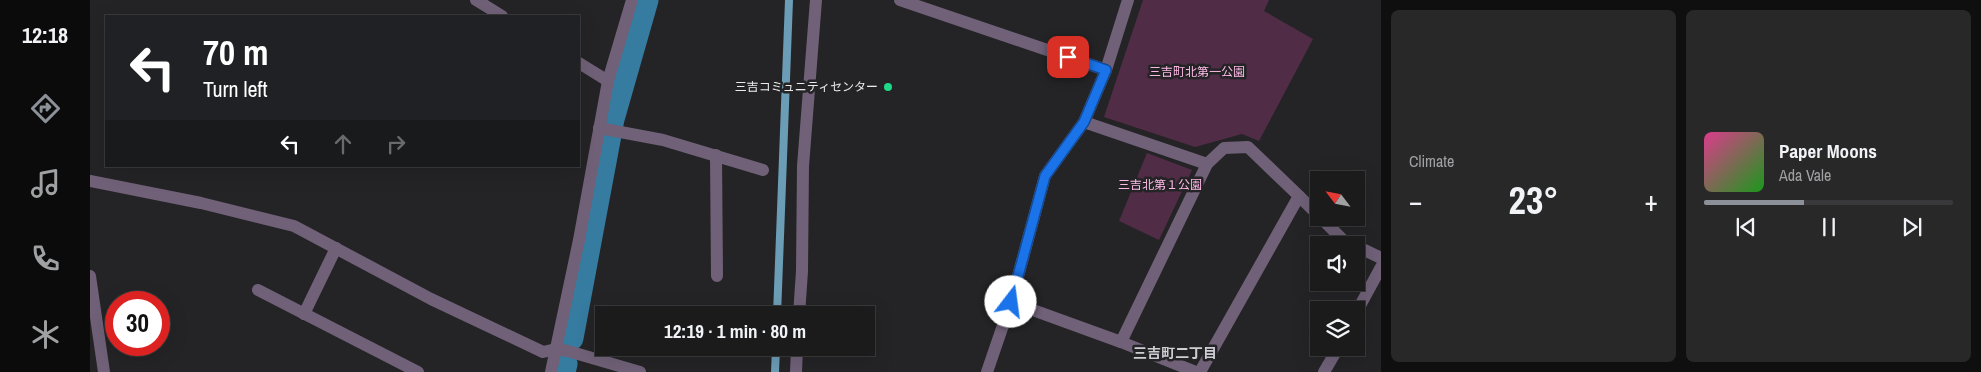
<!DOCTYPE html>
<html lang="en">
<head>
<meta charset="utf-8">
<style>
	body { margin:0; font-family:"Archivo Narrow","Noto Sans JP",sans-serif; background:#282829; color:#f1f3f6; height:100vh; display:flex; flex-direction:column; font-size:19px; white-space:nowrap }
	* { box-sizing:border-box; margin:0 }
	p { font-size:16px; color:#a0a1a3 }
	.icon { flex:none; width:28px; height:28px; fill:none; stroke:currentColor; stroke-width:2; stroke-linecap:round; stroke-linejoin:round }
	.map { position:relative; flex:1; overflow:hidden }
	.details { display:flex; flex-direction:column; gap:10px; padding:10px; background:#0f0f0f; width:600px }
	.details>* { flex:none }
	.top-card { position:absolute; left:15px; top:15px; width:475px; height:152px; border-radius:0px; box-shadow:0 5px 20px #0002,0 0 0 1px #39393b; background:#202124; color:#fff; overflow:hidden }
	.needle { width:32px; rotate:302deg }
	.fabs { position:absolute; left:1220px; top:171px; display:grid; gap:10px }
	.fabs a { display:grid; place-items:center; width:55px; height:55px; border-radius:0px; background:#1b1b1c; box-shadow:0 5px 20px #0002,0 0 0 1px #39393b; font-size:25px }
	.speed { position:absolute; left:15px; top:291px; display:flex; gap:10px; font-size:25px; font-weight:700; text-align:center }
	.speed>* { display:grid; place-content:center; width:65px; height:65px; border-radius:50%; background:#1b1b1c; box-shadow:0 5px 20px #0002,0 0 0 1px #39393b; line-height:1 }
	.speed .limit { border:8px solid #d22; background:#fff; color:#111 }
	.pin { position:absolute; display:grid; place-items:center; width:42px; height:42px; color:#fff; margin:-21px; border-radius:10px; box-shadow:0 2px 8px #0006 }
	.me { position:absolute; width:55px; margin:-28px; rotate:15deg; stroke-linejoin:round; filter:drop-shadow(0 0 4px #0008) }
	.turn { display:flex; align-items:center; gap:18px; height:105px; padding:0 15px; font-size:22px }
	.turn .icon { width:65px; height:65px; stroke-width:2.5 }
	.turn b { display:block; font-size:35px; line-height:42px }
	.lanes { display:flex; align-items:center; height:48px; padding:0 15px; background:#0003; justify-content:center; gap:25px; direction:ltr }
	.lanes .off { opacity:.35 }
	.big { font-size:38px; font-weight:700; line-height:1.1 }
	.details .widget { flex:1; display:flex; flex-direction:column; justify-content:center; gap:8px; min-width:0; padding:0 18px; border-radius:8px; background:#282829 }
	.song { display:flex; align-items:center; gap:15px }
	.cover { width:60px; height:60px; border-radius:8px; background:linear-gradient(135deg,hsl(330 70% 55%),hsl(120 70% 35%)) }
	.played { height:5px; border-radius:2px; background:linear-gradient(90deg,#8c9099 40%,#39393b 40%) }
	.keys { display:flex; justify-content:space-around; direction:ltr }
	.heat { display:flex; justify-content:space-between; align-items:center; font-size:28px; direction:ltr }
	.details .tiles { flex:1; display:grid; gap:10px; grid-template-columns:repeat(2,1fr) }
	.trip { position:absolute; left:505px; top:306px; width:280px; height:50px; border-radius:0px; background:#1b1b1c; box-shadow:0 5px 20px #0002,0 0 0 1px #39393b; font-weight:700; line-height:50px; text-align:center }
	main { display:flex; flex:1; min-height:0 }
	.tab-bar { display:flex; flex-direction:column; width:90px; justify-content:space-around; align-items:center; background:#0b0b0b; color:#a0a1a3 }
	.tab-bar .icon { width:35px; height:35px }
	.tab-bar .active { color:#8c9099 }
	.tab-bar b { font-size:22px; color:#f1f3f6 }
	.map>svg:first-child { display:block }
	.green { fill:#512c46 }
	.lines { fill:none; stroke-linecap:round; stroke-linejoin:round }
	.stream { stroke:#6c9db7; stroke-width:8 }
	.canal { stroke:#367ba0; stroke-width:25 }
	.minor { stroke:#706178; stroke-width:12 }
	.route-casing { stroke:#114b97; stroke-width:12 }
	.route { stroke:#1a73e8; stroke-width:9 }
	.poi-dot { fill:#1dd988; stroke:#242426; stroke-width:2 }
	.labels { text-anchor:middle; stroke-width:5; stroke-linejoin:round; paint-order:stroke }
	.park-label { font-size:12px; fill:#fcb9e6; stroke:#242426 }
	.poi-label { font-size:12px; fill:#ebebed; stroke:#242426; text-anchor:end }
	.neighbourhood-label { font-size:14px; font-weight:bold; fill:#ceced2; stroke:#242426 }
</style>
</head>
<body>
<main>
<nav class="tab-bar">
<b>12:18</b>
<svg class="icon active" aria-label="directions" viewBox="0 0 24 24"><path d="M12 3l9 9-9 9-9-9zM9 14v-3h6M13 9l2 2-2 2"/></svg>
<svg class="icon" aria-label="music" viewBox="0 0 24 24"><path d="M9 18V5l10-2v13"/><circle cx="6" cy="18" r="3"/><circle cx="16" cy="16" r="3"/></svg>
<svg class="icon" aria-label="phone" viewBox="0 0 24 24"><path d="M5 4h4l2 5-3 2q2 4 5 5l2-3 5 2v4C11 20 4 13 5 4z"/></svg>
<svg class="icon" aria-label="climate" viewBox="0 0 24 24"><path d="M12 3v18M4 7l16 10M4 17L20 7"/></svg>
</nav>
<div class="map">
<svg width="1291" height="372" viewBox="0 0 1291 372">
	<rect width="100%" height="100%" fill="#242426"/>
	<!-- green -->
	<g class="green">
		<polygon points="1053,0 1179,0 1174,11 1223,39 1169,141 1152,134 1105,147 1014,117"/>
		<polygon points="1057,153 1102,170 1069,240 1029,221"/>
	</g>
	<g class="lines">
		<!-- stream -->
		<g class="stream">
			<polyline points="687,315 699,0"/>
			<polyline points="685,372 686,348"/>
		</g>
		<!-- canal -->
		<g class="canal">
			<polyline points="481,338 522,119 556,0"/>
			<polyline points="473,372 475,364"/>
		</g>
		<!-- minor -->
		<g class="minor">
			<polyline points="386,0 412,16"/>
			<polyline points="810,0 1016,70"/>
			<polyline points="489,63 518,81"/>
			<polyline points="994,122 1117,164 1134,148 1158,147 1209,196 1110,372"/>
			<polyline points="509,128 573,140 673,170"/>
			<polyline points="626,155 627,276"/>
			<polyline points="0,181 111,203 204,226 341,299 453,352 466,349 478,351 550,372"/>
			<polyline points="1209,196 1229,216"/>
			<polyline points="1231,218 1253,240 1264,245"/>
			<polyline points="1266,246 1291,258"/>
			<polyline points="0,276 14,372"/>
			<polyline points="168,290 328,372"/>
			<polyline points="921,302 1031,342 1106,372"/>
			<polyline points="1266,313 1291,267"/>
			<polyline points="214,314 246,248"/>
			<polyline points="709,315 712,271 713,166 726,0"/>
			<polyline points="1031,342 1117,164"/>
			<polyline points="461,372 489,240 518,81 542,0"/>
			<polyline points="706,372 707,348"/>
			<polyline points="897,372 921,302 955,176 994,122 1016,70 1038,0"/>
			<polyline points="1234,372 1248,348"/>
		</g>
	</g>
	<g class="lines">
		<!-- route casing -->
		<g class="route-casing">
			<polyline id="route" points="921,302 955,176 994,122 1016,70 978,57"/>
		</g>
		<!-- route -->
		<use href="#route" class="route"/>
	</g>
	<!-- markers -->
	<circle class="poi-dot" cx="798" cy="87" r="5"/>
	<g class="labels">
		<!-- park labels -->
		<g class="park-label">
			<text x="1107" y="76">三吉町北第一公園</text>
			<text x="1070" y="189">三吉北第１公園</text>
		</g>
		<!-- poi labels -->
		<g class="poi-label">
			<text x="788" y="91">三吉コミュニティセンター</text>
		</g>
		<!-- neighbourhood labels -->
		<g class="neighbourhood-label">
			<text x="1085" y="358">三吉町二丁目</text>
		</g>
	</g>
</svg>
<div class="fabs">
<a><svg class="needle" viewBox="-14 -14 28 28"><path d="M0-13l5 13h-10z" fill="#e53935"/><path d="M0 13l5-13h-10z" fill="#a0a1a3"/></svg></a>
<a><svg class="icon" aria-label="sound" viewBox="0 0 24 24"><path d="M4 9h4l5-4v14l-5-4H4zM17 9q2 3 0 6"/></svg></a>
<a><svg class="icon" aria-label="layers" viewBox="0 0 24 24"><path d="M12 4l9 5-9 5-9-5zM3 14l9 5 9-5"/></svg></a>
</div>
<div class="speed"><div class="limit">30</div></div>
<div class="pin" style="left:978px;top:57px;background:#d93025"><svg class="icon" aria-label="arrive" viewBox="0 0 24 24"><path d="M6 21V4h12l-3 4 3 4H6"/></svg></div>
<svg class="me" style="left:921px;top:302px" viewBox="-20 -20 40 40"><circle r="19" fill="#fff"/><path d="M0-13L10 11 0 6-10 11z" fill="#1a73e8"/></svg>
<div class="trip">12:19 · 1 min · 80 m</div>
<div class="top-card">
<div class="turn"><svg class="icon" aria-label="left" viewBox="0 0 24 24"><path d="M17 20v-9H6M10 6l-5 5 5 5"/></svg><div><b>70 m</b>Turn left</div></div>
<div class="lanes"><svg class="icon" aria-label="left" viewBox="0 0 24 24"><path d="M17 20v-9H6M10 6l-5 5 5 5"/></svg><svg class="icon off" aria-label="ahead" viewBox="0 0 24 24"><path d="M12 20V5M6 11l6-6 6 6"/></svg><svg class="icon off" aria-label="right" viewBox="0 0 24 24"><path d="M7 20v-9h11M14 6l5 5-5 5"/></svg></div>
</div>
</div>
<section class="details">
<div class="tiles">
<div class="widget"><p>Climate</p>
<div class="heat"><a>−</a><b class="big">23°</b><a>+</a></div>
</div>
<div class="widget">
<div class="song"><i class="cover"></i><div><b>Paper Moons</b><p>Ada Vale</p></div></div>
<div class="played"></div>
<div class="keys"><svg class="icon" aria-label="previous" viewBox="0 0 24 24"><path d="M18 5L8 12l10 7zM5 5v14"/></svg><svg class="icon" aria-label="pause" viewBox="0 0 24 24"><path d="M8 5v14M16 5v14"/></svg><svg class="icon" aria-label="next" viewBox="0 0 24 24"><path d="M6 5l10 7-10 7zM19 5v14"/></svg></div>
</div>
</div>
</section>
</main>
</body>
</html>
